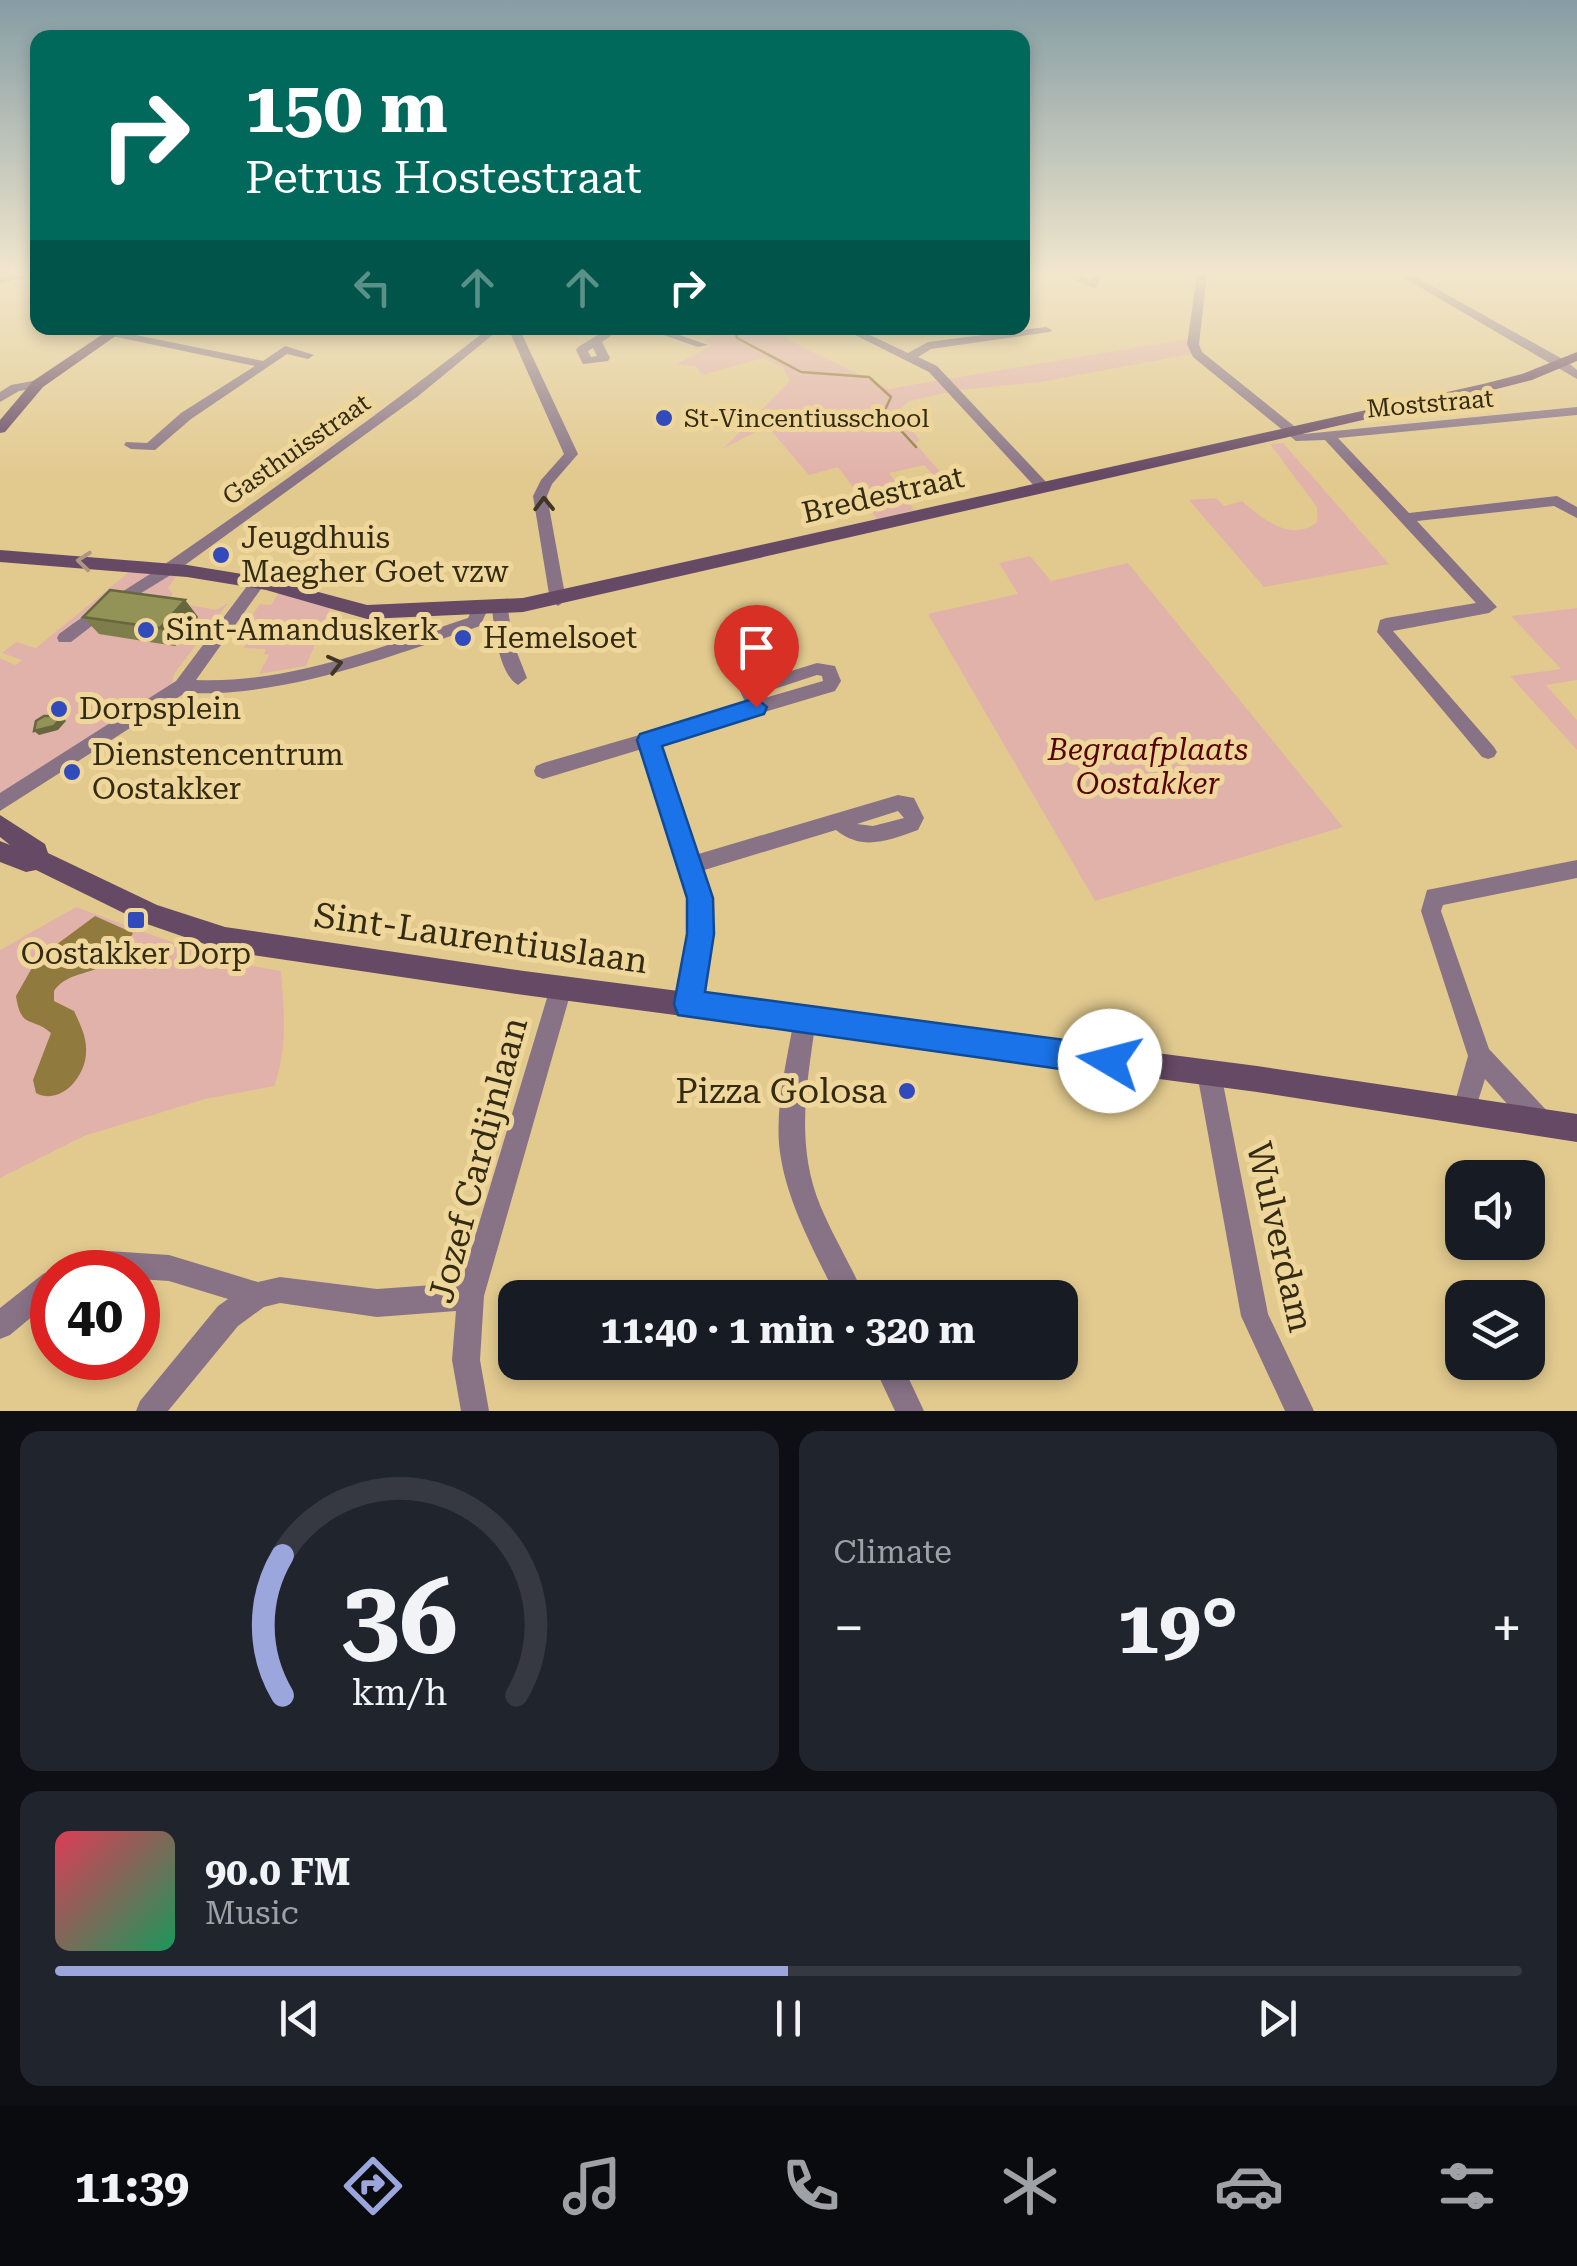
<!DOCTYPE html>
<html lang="en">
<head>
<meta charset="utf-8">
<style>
	body { margin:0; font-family:"Roboto Serif",serif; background:#20242c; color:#f1f3f6; height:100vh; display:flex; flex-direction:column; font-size:38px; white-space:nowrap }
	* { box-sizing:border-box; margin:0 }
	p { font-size:32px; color:#9ea1a6 }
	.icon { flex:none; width:55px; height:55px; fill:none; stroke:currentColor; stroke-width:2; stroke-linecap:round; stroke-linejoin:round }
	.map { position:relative; height:1411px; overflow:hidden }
	.panel { display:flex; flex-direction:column; gap:20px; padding:20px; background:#0d0f14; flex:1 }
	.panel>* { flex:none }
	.guide { position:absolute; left:30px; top:30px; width:1000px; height:305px; border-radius:20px; box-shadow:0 5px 15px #0003; background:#00695c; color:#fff; overflow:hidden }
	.buttons { position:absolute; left:1445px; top:1160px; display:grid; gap:20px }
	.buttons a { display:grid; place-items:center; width:100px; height:100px; border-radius:20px; background:#171b24; box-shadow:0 5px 15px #0003; font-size:50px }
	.speed { position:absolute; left:30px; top:1250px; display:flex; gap:20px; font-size:50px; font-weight:700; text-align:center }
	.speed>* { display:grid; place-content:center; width:130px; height:130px; border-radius:50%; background:#171b24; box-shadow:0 5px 15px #0003; line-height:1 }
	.speed .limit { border:15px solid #d22; background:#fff; color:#111 }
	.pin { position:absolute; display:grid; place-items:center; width:85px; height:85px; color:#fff; margin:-102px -42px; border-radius:50% 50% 50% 0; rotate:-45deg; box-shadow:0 0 10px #0007 }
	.pin .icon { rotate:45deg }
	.me { position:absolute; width:110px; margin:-55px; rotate:278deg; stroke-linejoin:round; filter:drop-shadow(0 0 8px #0008) }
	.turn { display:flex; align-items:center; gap:35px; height:210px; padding:0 50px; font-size:45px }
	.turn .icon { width:130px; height:130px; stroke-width:2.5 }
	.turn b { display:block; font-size:70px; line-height:85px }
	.lanes { display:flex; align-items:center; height:95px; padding:0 50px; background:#0003; justify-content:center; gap:50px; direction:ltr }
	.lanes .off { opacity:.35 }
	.big { font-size:75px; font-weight:700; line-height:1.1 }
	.panel .tile { flex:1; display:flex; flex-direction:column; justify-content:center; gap:15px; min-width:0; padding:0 35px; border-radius:20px; background:#20242c }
	.panel .dial { align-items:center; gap:0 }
	.dial svg { height:260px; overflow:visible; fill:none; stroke:#363941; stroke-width:7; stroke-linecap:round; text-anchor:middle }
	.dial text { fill:#f1f3f6; stroke:none }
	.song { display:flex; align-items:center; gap:30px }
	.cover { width:120px; height:120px; border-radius:15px; background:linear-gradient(135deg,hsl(350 70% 55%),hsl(150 70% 35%)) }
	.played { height:10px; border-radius:5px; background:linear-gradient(90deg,#9ba7dc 50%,#363941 50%) }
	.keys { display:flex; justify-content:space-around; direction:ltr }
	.heat { display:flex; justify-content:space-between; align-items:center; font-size:55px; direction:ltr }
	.panel .tiles { flex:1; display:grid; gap:20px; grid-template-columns:1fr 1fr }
	.tile:last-child { grid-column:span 2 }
	.trip { position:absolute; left:498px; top:1280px; width:580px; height:100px; border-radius:20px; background:#171b24; box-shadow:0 5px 15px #0003; font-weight:700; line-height:100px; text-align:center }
	.tab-bar { display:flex; height:160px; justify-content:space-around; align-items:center; background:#090b0e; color:#9ea1a6 }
	.tab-bar .icon { width:70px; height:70px }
	.tab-bar .selected { color:#9ba7dc }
	.tab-bar b { font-size:45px; color:#f1f3f6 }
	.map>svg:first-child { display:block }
	.green { fill:#e1b2aa }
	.water { fill:#917a3d }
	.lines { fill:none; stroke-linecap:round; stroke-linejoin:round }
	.stream { stroke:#917a3d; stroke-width:2.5 }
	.street { fill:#887386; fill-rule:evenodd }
	.secondary { fill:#664965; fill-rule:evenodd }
	.wall { fill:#7e7e4c }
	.shaded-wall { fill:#67673e }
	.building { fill:#939358; stroke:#67673e; stroke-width:2.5 }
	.oneway { stroke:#413624 }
	.oneway2 { stroke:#b19783 }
	.route { fill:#1a73e8; stroke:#114b97; stroke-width:2.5 }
	.poi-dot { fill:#314bbc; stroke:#efd79c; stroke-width:4 }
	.labels { text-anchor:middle; stroke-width:10; stroke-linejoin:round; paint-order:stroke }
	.far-street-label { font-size:25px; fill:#342b13; stroke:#efd79c }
	.far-poi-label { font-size:25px; fill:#342b13; stroke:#efd79c; text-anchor:start }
	.street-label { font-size:30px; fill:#342b13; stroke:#efd79c }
	.poi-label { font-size:30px; fill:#342b13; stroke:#efd79c; text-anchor:start }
	.park-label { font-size:30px; font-style:italic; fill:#580303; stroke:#efd79c }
	.near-street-label { font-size:35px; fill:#342b13; stroke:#efd79c }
	.near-poi-label { font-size:35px; fill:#342b13; stroke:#efd79c; text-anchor:end }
</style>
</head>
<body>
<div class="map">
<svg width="1577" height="1411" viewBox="0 0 1577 1411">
	<rect width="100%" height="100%" fill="#e2ca8f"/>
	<!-- green -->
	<g class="green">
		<polygon points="724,328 784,328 788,340 889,389 939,380 950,392 909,401 897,412 920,440 915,443 942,474 934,476 924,465 889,473 914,510 877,519 838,467 809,475 767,426 724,448 790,381 783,368 763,358 702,375 697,367 677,364 712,345 703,342"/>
		<polygon points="1188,339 1192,354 1040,382 960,390 947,379"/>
		<path d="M1283,443l106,121 -125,23 -75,-87 27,-2 8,8 18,-5c20,18 50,42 75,21v-15l-47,-63z"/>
		<polygon points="1030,556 1051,581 1128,563 1343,827 1095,901 928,614 1018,594 999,563"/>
		<polygon points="129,572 177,575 168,588 173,594 168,601 216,610 228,603 174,674 171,688 0,796 0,658 15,665 22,660 2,653 16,642 36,648"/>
		<polygon points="279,592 331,606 306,666 259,674 269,655 264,654 266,649 244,648 255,626 245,625 260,604 271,605"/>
		<polygon points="1577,608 1577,680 1546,685 1577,720 1577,750 1510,676 1561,669 1511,616"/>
		<path d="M76,907l147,54 58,10c3,40 7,78 -7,115l-69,13 -121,37 -84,42v-228z"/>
	</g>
	<!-- water -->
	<path class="water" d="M95,916l38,17c-25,50 -60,31 -79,58v10l20,10c6,13 13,26 12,41 0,24 -25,54 -50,41l-3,-13 18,-47c-19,-17 -30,-3 -35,-37l21,-37z"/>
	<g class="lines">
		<!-- stream -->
		<polyline class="stream" points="745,328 736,333 737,338 801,372 869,377 891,397 884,412 916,447"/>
		<!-- street -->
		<g class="street">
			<polygon points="1063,275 1078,275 1089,280 1095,276 1100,279 1097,287 1093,288"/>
			<polygon points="1197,275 1207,275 1199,344 1202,352 1304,434 1577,407 1577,415 1338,438 1409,513 1557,496 1577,507 1577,518 1554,506 1417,521 1497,607 1489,613 1393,631 1494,747 1497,752 1494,757 1488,759 1482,757 1377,632 1380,620 1386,618 1476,603 1325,440 1296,441 1193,357 1187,344"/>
			<polygon points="1399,275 1412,275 1566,361 1577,370 1577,379"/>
			<polygon points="1046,327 1052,330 1050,332 931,349 918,357 937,366 1047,483 1047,489 1037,489 929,372 841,328 855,328 908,353 928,342"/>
			<path d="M489,328h12l-84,69 -243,176 -64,39 -39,30h-12l-2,-4 2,-4c35,-27 73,-47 109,-72 109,-75 217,-152 321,-234z"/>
			<polygon points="508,328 519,328 578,454 552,484 547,496 566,600 558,606 550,600 533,496 541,480 564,454"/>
			<path d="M609,328h13l-20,14 8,16 -2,3 -25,3 -7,-14 2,-3zM593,348l4,8 -6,1 -3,-6z"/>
			<polygon points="643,328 659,328 708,345 698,347"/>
			<polygon points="111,330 263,361 285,346 314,355 308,359 287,354 191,419 155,450 131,449 124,445 126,442 147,443 181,413 255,366 107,335 105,333"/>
			<polygon points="38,380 44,384 42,387 19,391 0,402 0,392 11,385"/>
			<path d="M258,577l8,5 -3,4 -67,94c92,4 185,-33 272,-62l6,-13h12l2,4 -8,17c-95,32 -193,71 -295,67l-185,118v-18l176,-112 77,-103z"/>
			<path d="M500,602l8,6 4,32 15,38 -9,7c-19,-11 -24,-56 -26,-77z"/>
			<path d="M817,663l18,3 6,15 -6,10 -177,53 37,111 203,-60 16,3 10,20 -6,12c-29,10 -55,22 -82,0l-135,41c16,49 6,84 -2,133l-3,8 -8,3 -8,-3 -3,-8 12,-70 1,-35 -48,-150 -99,30 -7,-3 -2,-5 2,-5 7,-3 203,-59 -6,-13 3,-5zM817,675l5,1 1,5 -62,18 -2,-5zM898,811l6,7 -31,8 -16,-2z"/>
			<polygon points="1577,860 1577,878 1443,905 1441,911 1489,1049 1549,1113 1552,1122 1549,1131 1540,1134 1531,1131 1485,1079 1473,1117 1465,1121 1457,1117 1453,1109 1468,1056 1421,911 1427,890"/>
			<polygon points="561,977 569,980 572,988 484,1296 480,1360 489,1411 461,1411 452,1360 456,1311 377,1317 280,1303 264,1307 238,1326 168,1411 136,1411 140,1401 218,1306 228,1299 169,1281 138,1279 138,1272 61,1272 65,1263 93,1250 169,1255 258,1282 280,1277 377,1289 461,1283 550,988 553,980"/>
			<path d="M805,1008l8,3 3,8c-9,65 -21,124 4,186 13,32 32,61 45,93h-28c-23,-48 -53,-100 -58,-154 -3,-42 8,-84 15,-125l3,-8z"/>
			<polygon points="1209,1061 1217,1065 1221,1073 1268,1314 1314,1411 1285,1411 1241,1316 1197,1073 1201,1065"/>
			<polygon points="52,1270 59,1272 52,1272 52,1300 10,1335 0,1339 0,1308 43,1274"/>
			<polygon points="872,1362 901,1362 924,1411 895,1411"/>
		</g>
		<!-- secondary -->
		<g class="secondary">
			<polygon points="0,275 36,275 0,283"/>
			<polygon points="112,328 127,328 43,387 5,432 0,433 0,420 33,381"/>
			<polygon points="1577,352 1577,361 1532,380 1485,392 523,612 367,619 266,590 187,577 0,562 0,550 187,565 266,578 367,605 523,598 1483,384 1522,374"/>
			<polygon points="0,815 45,844 48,853 157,905 225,927 524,971 1257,1066 1577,1114 1577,1142 1257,1092 524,995 225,951 144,923 36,870 26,872 0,862 0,841 10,845 0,837"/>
		</g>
	</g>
	<!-- wall -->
	<polygon class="wall" points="185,600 198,617 175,646 99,634 83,617"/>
	<!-- shaded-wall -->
	<g class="shaded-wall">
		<polygon points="185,600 198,617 175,646 160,628"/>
		<polygon points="62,716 66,721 58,730 39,735 34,731"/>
	</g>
	<!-- building -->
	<g class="building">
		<polygon points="110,590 185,600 160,628 83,617"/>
		<polygon points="44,716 62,716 54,726 34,731 36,721"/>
	</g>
	<!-- one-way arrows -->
	<defs><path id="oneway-chevron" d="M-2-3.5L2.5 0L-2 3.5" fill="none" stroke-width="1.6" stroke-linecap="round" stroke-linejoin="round" transform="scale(2.5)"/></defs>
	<g class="oneway">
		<use href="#oneway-chevron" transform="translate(544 504) rotate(-91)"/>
		<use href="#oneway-chevron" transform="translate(335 664) rotate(-14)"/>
	</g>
	<use class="oneway2" href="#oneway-chevron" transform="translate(84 561) rotate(-174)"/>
	<!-- sky -->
	<linearGradient id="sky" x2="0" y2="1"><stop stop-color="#859da4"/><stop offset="0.58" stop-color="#f2e7cd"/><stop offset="1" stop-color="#f2e7cd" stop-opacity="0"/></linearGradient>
	<rect width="1577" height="473" fill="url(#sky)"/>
	<!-- route -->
	<polygon class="route" points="756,698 767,707 764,714 662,746 713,898 714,934 705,992 1110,1046 1121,1051 1125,1061 1121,1072 1110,1076 678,1015 674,1004 687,934 687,898 637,740 640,734"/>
	<!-- markers -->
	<g class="poi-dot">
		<circle cx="664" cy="418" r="10"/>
		<circle cx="221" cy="555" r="10"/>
		<circle cx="146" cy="630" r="10"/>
		<circle cx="463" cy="638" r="10"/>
		<circle cx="59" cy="709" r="10"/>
		<circle cx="72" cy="772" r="10"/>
		<rect x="126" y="910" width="20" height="20" rx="5"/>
		<circle cx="907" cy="1091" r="10"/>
	</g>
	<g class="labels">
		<!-- far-street labels -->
		<g class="far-street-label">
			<text transform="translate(1430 403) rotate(-5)" y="9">Moststraat</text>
			<text transform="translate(296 449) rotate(-35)" y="9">Gasthuisstraat</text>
		</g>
		<!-- far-poi labels -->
		<g class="far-poi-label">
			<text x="684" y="427">St-Vincentiusschool</text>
		</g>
		<!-- street labels -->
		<g class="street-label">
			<text transform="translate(883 495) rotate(-13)" y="10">Bredestraat</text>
		</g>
		<!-- poi labels -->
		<g class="poi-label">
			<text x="241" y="548">Jeugdhuis<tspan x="241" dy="34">Maegher Goet vzw</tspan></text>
			<text x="166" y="640">Sint-Amanduskerk</text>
			<text x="483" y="648">Hemelsoet</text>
			<text x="79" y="719">Dorpsplein</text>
			<text x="92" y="765">Dienstencentrum<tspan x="92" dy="34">Oostakker</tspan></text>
			<text x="136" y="964" text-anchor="middle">Oostakker Dorp</text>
		</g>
		<!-- park labels -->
		<g class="park-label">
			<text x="1148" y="760">Begraafplaats<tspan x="1148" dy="34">Oostakker</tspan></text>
		</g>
		<!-- near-street labels -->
		<g class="near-street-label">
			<text transform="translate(481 938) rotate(8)" y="12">Sint-Laurentiuslaan</text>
			<text transform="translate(478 1160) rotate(-75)" y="12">Jozef Cardijnlaan</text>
			<text transform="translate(1280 1237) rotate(77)" y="12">Wulverdam</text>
		</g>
		<!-- near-poi labels -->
		<g class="near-poi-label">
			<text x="887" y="1103">Pizza Golosa</text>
		</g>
	</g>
</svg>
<div class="buttons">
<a><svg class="icon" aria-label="sound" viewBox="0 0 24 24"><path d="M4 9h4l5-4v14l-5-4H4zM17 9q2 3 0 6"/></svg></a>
<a><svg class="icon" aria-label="layers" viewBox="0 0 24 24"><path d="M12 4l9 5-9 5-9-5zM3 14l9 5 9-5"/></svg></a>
</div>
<div class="speed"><div class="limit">40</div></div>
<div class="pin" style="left:756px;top:707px;background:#d93025"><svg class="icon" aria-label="arrive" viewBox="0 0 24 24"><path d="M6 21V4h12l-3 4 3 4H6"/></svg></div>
<svg class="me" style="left:1110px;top:1061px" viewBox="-20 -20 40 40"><circle r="19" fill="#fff"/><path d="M0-13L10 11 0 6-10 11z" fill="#1a73e8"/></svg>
<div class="trip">11:40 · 1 min · 320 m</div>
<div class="guide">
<div class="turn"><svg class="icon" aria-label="right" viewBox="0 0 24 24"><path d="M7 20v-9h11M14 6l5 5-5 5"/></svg><div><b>150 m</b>Petrus Hostestraat</div></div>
<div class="lanes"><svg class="icon off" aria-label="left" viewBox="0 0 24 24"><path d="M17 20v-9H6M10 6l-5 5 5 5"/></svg><svg class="icon off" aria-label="ahead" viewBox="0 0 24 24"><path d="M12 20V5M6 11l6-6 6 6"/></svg><svg class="icon off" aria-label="ahead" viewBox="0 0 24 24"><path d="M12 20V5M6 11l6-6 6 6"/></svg><svg class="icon" aria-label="right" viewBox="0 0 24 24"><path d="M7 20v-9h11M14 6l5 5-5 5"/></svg></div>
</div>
</div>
<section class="panel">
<div class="tiles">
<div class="tile dial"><svg viewBox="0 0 100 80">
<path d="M14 69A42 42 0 1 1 86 69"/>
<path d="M14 69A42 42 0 0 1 14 26" stroke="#9ba7dc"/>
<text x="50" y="56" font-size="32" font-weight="700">36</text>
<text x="50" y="72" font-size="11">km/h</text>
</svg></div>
<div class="tile"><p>Climate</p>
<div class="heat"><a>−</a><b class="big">19°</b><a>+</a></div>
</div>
<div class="tile">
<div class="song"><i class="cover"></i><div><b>90.0 FM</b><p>Music</p></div></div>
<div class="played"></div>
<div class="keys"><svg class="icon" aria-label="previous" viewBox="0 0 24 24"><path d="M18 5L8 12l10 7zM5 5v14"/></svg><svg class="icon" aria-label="pause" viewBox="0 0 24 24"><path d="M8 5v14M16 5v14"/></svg><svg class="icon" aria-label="next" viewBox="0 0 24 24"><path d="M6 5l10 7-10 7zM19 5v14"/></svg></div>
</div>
</div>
</section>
<nav class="tab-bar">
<b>11:39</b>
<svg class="icon selected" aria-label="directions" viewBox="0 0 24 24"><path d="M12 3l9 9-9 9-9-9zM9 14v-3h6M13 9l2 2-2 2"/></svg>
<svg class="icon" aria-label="music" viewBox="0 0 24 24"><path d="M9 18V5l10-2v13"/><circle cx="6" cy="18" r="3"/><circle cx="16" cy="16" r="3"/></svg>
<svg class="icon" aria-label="phone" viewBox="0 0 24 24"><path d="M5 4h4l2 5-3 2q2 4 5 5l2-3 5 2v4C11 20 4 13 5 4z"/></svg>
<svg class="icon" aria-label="climate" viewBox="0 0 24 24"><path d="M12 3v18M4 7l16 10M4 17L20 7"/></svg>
<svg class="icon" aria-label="car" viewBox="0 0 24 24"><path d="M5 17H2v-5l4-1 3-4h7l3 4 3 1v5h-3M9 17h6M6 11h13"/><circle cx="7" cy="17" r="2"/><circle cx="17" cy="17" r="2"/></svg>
<svg class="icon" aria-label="filters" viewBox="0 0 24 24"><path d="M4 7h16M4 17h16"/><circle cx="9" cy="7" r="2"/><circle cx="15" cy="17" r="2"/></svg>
</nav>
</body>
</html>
